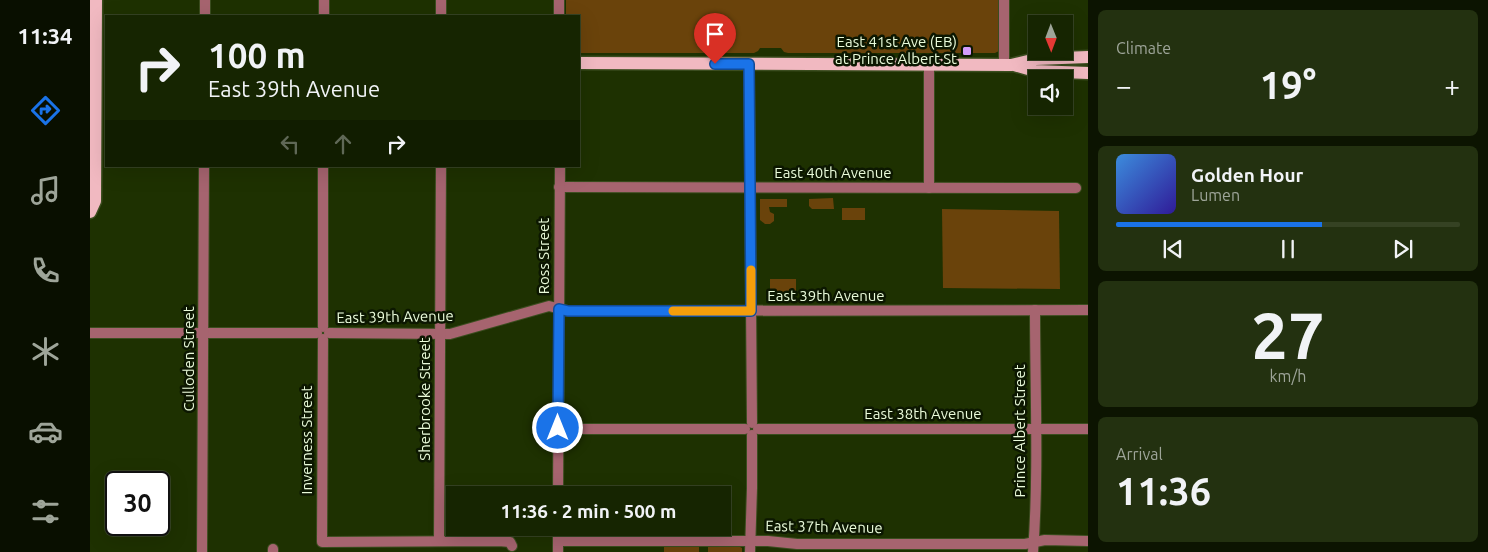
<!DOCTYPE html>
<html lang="en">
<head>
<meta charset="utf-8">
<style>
	body { margin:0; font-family:Ubuntu,sans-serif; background:#233110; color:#f1f3f6; height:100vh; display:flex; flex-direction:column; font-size:19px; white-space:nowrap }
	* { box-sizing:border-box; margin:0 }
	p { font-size:16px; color:#9ea599 }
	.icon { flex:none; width:28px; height:28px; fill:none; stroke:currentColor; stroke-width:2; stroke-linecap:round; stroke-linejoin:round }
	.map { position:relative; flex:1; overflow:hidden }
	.panel { display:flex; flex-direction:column; gap:10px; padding:10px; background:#0c1401; width:400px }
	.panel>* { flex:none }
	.hud { position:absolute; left:15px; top:15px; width:475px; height:152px; border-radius:0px; box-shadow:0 5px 20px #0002,0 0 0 1px #354223; background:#162501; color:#f1f3f6; overflow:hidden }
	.needle { width:32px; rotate:179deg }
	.controls { position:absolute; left:938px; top:15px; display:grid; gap:10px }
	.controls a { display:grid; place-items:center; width:45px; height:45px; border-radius:0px; background:#162501; box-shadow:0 5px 20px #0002,0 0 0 1px #354223; font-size:25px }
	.speed { position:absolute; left:15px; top:471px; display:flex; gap:10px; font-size:25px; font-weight:700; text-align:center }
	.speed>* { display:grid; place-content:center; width:65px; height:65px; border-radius:50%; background:#162501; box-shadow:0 5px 20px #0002,0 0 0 1px #354223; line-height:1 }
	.speed .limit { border:2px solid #111; border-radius:8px; background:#fff; color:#111 }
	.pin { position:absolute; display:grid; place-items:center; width:42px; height:42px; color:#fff; margin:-51px -21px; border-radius:50% 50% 50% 0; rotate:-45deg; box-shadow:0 0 5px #0007 }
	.pin .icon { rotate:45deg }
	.me { position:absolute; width:55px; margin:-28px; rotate:0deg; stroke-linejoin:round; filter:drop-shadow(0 0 4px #0008) }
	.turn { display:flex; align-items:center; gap:18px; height:105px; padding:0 20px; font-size:22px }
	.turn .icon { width:65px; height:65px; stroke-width:2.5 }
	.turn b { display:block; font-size:35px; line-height:42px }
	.lanes { display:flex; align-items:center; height:48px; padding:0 20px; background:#0003; justify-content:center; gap:25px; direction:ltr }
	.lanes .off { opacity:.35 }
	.big { font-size:38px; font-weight:700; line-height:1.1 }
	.panel .widget { flex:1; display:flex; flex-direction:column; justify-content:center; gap:8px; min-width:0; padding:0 18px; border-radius:8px; background:#233110 }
	.panel .dial { align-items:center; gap:0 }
	.dial b { font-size:65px; line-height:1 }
	.song { display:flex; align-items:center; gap:15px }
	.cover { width:60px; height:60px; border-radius:8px; background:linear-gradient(135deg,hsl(210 70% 55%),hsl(250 70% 35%)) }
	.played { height:5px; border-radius:2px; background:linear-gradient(90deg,#1a73e8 60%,#354223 60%) }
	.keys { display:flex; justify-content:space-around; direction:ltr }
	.heat { display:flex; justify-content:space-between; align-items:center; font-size:28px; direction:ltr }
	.trip { position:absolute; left:356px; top:486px; width:285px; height:50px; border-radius:0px; background:#162501; box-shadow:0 5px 20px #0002,0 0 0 1px #354223; font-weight:700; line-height:50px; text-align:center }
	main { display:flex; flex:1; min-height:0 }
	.tabs { display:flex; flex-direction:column; width:90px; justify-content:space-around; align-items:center; background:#090f00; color:#9ea599 }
	.tabs .icon { width:35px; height:35px }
	.tabs .active { color:#1a73e8 }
	.tabs b { font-size:22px; color:#f1f3f6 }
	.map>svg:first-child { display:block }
	.green { fill:#6a430b }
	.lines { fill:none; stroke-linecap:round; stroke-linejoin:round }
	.minor-casing { stroke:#3b4d1f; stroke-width:12 }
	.major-casing { stroke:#3b4d1f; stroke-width:15 }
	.minor { stroke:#a6646f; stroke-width:10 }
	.major { stroke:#f1b9c1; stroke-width:12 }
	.route-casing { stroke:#114b97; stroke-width:12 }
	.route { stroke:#1a73e8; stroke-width:9 }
	.slow { stroke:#f59e0b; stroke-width:9 }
	.poi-dot { fill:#d39cfd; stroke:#0c1701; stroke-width:2 }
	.labels { text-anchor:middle; stroke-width:5; stroke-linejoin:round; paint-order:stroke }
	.poi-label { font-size:15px; fill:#eafbda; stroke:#0c1701; text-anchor:end }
	.street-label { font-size:15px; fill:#eafbda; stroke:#0c1701 }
</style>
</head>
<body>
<main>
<nav class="tabs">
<b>11:34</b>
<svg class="icon active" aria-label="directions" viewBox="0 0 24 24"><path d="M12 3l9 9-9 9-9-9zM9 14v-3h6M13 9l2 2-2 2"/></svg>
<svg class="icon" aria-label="music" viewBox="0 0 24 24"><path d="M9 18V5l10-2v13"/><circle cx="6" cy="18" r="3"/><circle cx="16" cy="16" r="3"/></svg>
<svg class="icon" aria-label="phone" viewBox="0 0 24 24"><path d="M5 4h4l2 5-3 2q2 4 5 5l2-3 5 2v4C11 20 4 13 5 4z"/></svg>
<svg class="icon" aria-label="climate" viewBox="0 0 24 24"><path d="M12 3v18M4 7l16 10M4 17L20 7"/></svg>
<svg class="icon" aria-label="car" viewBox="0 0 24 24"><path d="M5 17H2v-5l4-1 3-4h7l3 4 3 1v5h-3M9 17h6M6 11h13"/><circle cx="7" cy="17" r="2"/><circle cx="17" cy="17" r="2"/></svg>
<svg class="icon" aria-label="filters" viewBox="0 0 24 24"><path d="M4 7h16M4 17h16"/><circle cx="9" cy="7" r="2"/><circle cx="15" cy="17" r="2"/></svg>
</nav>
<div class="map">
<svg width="998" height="552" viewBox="0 0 998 552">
	<rect width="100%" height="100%" fill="#1e3101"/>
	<!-- green -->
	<g class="green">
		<polygon points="476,0 910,0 909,51 905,53 698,53 694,52 691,48 670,48 668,51 664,53 489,53 489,16 476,16"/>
		<polygon points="743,198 744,209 722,209 719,206 719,199"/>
		<polygon points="670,199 697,199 697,207 679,207 680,212 684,214 684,221 680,224 675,224 670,220"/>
		<rect x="752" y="208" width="23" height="12"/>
		<polygon points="852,209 969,211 970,289 853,288"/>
		<rect x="680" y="279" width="26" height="16"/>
		<rect x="574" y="547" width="35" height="5"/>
		<polygon points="618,547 650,547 652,548 652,552 618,552"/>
	</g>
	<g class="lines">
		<!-- minor casing -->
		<g class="minor-casing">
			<g id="minor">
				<polyline points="469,0 469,16"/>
				<polyline points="914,0 914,65"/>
				<polyline points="115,16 115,0"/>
				<polyline points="234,16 234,0"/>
				<polyline points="351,16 351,0"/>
				<polyline points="659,64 662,423"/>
				<polyline points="839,65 839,188"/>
				<polyline points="469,187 986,188"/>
				<polyline points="233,327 233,166"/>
				<polyline points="0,333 227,333"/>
				<polyline points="239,333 360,334 459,306 478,311 998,310"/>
				<polyline points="233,339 232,542 409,541 420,542 422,546"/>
				<polyline points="468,429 655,429"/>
				<polyline points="668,429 998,429"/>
				<polyline points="468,495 470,166"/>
				<polyline points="468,528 468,552"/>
				<polyline points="349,541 351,166"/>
				<polyline points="468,541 678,541 707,544 935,544 955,540 998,541"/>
				<polyline points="183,549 183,552"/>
				<polyline points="112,552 114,166"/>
				<polyline points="660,552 662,488 662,435"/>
				<path d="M943,552c6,-80 2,-161 2,-242"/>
			</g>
		</g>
		<!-- major casing -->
		<g class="major-casing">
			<g id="major">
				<polyline points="489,63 921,65 946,59 998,57"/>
				<polyline points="924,65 945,71 998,73"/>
				<polyline points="0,212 5,201 6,0"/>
			</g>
		</g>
		<!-- minor -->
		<use href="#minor" class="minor"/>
		<!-- major -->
		<use href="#major" class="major"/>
	</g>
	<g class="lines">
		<!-- route casing -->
		<g class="route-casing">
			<polyline id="route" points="468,428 469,309 478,311 661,311 659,64 625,64"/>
		</g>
		<!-- route -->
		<use href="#route" class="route"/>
		<!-- slow -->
		<polyline class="slow" points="583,311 661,311 661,270"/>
	</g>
	<!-- markers -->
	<rect class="poi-dot" x="872" y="46" width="10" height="10" rx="2.5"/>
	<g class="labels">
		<!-- poi labels -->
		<g class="poi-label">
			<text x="867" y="47">East 41st Ave (EB)<tspan x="867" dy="17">at Prince Albert St</tspan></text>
		</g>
		<!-- street labels -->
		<g class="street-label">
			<text x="743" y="178">East 40th Avenue</text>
			<text transform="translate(454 256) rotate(-90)" y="5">Ross Street</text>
			<text x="736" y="301">East 39th Avenue</text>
			<text transform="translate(305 317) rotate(-1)" y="5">East 39th Avenue</text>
			<text transform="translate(99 359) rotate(-90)" y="5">Culloden Street</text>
			<text transform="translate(335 399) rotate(-90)" y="5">Sherbrooke Street</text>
			<text x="833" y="419">East 38th Avenue</text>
			<text transform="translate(930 431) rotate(-90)" y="5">Prince Albert Street</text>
			<text transform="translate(217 440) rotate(-90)" y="5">Inverness Street</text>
			<text transform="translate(734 527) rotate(1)" y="5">East 37th Avenue</text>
		</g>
	</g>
</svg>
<div class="controls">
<a><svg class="needle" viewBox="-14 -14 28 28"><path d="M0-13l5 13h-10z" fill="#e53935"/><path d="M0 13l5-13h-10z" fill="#9ea599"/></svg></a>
<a><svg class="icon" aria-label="sound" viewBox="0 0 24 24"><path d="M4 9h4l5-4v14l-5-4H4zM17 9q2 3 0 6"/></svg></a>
</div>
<div class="speed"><div class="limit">30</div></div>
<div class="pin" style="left:625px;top:64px;background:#d93025"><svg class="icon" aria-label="arrive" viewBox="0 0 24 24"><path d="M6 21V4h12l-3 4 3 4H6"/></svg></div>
<svg class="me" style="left:468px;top:428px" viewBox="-20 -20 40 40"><circle r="17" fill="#1a73e8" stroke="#fff" stroke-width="3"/><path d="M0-11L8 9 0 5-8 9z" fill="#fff"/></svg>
<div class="trip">11:36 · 2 min · 500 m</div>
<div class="hud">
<div class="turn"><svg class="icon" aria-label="right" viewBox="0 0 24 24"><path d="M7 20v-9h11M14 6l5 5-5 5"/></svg><div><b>100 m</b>East 39th Avenue</div></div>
<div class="lanes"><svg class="icon off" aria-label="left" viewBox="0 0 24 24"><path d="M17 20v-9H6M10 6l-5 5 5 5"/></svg><svg class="icon off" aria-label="ahead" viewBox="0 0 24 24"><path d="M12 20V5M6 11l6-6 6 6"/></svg><svg class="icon" aria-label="right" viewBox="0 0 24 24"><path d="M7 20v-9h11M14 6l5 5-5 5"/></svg></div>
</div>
</div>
<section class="panel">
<div class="widget"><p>Climate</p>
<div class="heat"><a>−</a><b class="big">19°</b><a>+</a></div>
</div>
<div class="widget">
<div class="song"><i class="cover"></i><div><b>Golden Hour</b><p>Lumen</p></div></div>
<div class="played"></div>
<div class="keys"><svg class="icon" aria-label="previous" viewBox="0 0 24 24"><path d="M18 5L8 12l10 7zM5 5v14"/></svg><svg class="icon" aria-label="pause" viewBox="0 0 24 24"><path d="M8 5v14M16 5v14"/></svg><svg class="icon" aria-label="next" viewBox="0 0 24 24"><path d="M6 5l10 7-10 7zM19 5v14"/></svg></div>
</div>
<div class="widget dial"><b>27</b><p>km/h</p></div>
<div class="widget"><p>Arrival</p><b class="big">11:36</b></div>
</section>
</main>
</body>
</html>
